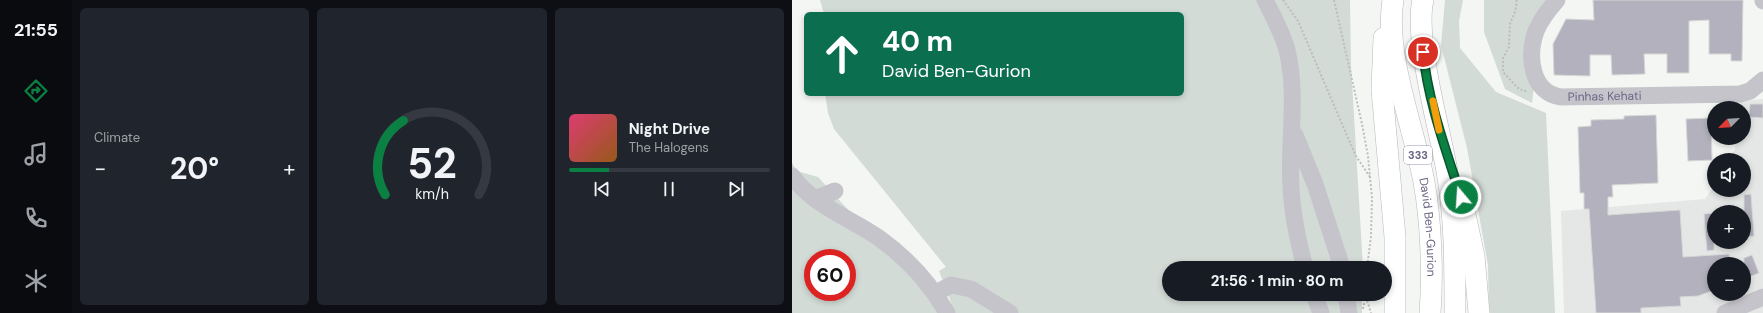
<!DOCTYPE html>
<html lang="en">
<head>
<meta charset="utf-8">
<style>
	body { margin:0; font-family:"DM Sans",sans-serif; background:#20242c; color:#f1f3f6; height:100vh; display:flex; flex-direction:column; font-size:15px; white-space:nowrap }
	* { box-sizing:border-box; margin:0 }
	p { font-size:13px; color:#9ea1a6 }
	.icon { flex:none; width:22px; height:22px; fill:none; stroke:currentColor; stroke-width:2; stroke-linecap:round; stroke-linejoin:round }
	.map { position:relative; flex:1; overflow:hidden }
	.side { display:flex; flex-direction:column; gap:8px; padding:8px; background:#0d0f14; width:720px }
	.side>* { flex:none }
	.hud { position:absolute; left:12px; top:12px; width:380px; height:84px; border-radius:6px; box-shadow:0 2px 6px #0003; background:#0b6e4f; color:#fff; overflow:hidden }
	.needle { width:26px; rotate:246deg }
	.controls { position:absolute; left:915px; top:101px; display:grid; gap:8px }
	.controls a { display:grid; place-items:center; width:44px; height:44px; border-radius:50%; background:#171b24; box-shadow:0 2px 6px #0003; font-size:20px }
	.speed { position:absolute; left:12px; top:249px; display:flex; gap:8px; font-size:20px; font-weight:700; text-align:center }
	.speed>* { display:grid; place-content:center; width:52px; height:52px; border-radius:50%; background:#171b24; box-shadow:0 2px 6px #0003; line-height:1 }
	.speed .limit { border:6px solid #d22; background:#fff; color:#111 }
	.pin { position:absolute; display:grid; place-items:center; width:34px; height:34px; color:#fff; margin:-17px; border:2px solid #fff; border-radius:50%; box-shadow:0 1px 4px #0007 }
	.me { position:absolute; width:44px; margin:-22px; rotate:342deg; stroke-linejoin:round; filter:drop-shadow(0 0 3px #0008) }
	.turn { display:flex; align-items:center; gap:14px; height:84px; padding:0 12px; font-size:18px }
	.turn .icon { width:52px; height:52px; stroke-width:2.5 }
	.turn b { display:block; font-size:28px; line-height:34px }
	.big { font-size:30px; font-weight:700; line-height:1.1 }
	.side .card { flex:1; display:flex; flex-direction:column; justify-content:center; gap:6px; min-width:0; padding:0 14px; border-radius:6px; background:#20242c }
	.side .dial { align-items:center; gap:0 }
	.dial svg { height:104px; overflow:visible; fill:none; stroke:#363941; stroke-width:7; stroke-linecap:round; text-anchor:middle }
	.dial text { fill:#f1f3f6; stroke:none }
	.song { display:flex; align-items:center; gap:12px }
	.cover { width:48px; height:48px; border-radius:6px; background:linear-gradient(135deg,hsl(340 70% 55%),hsl(30 70% 35%)) }
	.played { height:4px; border-radius:2px; background:linear-gradient(90deg,#0b8043 20%,#363941 20%) }
	.keys { display:flex; justify-content:space-around; direction:ltr }
	.heat { display:flex; justify-content:space-between; align-items:center; font-size:22px; direction:ltr }
	.side .tiles { flex:1; display:grid; gap:8px; grid-template-columns:repeat(3,1fr) }
	.trip { position:absolute; left:370px; top:261px; width:230px; height:40px; border-radius:20px; background:#171b24; box-shadow:0 2px 6px #0003; font-weight:700; line-height:40px; text-align:center }
	main { display:flex; flex:1; min-height:0 }
	.menu { display:flex; flex-direction:column; width:72px; justify-content:space-around; align-items:center; background:#090b0e; color:#9ea1a6 }
	.menu .icon { width:28px; height:28px }
	.menu .current { color:#0b8043 }
	.menu b { font-size:18px; color:#f1f3f6 }
	.map>svg:first-child { display:block }
	.built { fill:#e5e7e6; fill-rule:evenodd }
	.green { fill:#d2dbd6; fill-rule:evenodd }
	.building { fill:#b3b1bd; stroke:#d6d8d6 }
	.lines { fill:none; stroke-linecap:round; stroke-linejoin:round }
	.major-casing { stroke:#b9b7bf; stroke-width:22 }
	.path { stroke:#bdbcc1; stroke-width:2; stroke-dasharray:2 2; stroke-linecap:butt }
	.minor { stroke:#c6c4cb; stroke-width:17 }
	.major { stroke:#fff; stroke-width:21 }
	.route-casing { stroke:#07532c; stroke-width:10 }
	.route { stroke:#0b8043; stroke-width:7 }
	.slow { stroke:#f59e0b; stroke-width:7 }
	.labels { text-anchor:middle; stroke-width:4; stroke-linejoin:round; paint-order:stroke }
	.shield { fill:#fff; stroke:#9893aa; stroke-width:1 }
	.shield-label { font-size:11px; font-weight:bold; fill:#6c6585 }
	.street-label { font-size:12px; fill:#6c6585; stroke:#fff }
</style>
</head>
<body>
<main>
<nav class="menu">
<b>21:55</b>
<svg class="icon current" aria-label="directions" viewBox="0 0 24 24"><path d="M12 3l9 9-9 9-9-9zM9 14v-3h6M13 9l2 2-2 2"/></svg>
<svg class="icon" aria-label="music" viewBox="0 0 24 24"><path d="M9 18V5l10-2v13"/><circle cx="6" cy="18" r="3"/><circle cx="16" cy="16" r="3"/></svg>
<svg class="icon" aria-label="phone" viewBox="0 0 24 24"><path d="M5 4h4l2 5-3 2q2 4 5 5l2-3 5 2v4C11 20 4 13 5 4z"/></svg>
<svg class="icon" aria-label="climate" viewBox="0 0 24 24"><path d="M12 3v18M4 7l16 10M4 17L20 7"/></svg>
</nav>
<section class="side">
<div class="tiles">
<div class="card"><p>Climate</p>
<div class="heat"><a>−</a><b class="big">20°</b><a>+</a></div>
</div>
<div class="card dial"><svg viewBox="0 0 100 80">
<path d="M14 69A42 42 0 1 1 86 69"/>
<path d="M14 69A42 42 0 0 1 28 12" stroke="#0b8043"/>
<text x="50" y="56" font-size="32" font-weight="700">52</text>
<text x="50" y="72" font-size="11">km/h</text>
</svg></div>
<div class="card">
<div class="song"><i class="cover"></i><div><b>Night Drive</b><p>The Halogens</p></div></div>
<div class="played"></div>
<div class="keys"><svg class="icon" aria-label="previous" viewBox="0 0 24 24"><path d="M18 5L8 12l10 7zM5 5v14"/></svg><svg class="icon" aria-label="pause" viewBox="0 0 24 24"><path d="M8 5v14M16 5v14"/></svg><svg class="icon" aria-label="next" viewBox="0 0 24 24"><path d="M6 5l10 7-10 7zM19 5v14"/></svg></div>
</div>
</div>
</section>
<div class="map">
<svg width="971" height="313" viewBox="0 0 971 313">
	<rect width="100%" height="100%" fill="#f4f6f3"/>
	<!-- built -->
	<path class="built" d="M971,99v214h-199l-3,-102 144,-12 9,-13v4h30v-30h-15l6,-11v-11h9v-30h-9v-7zM922,212h30v30h-30zM922,264h30v30h-30z"/>
	<!-- green -->
	<g class="green">
		<polygon points="28,0 558,0 559,65 571,268 377,268 377,294 570,294 570,313 163,313 147,271 154,267 42,129 36,113 33,94 390,94 390,14 32,14"/>
		<polygon points="653,0 671,0 667,21 668,48 704,92 754,113 763,313 697,313 696,265 675,148 649,45"/>
		<polygon points="692,0 756,0 739,21 735,40 742,86 740,103 713,89 692,32"/>
		<path d="M0,163l5,8 21,6 69,75 64,61h-159zM21,258h34v34h-34z"/>
	</g>
	<!-- building -->
	<g class="building">
		<polygon points="801,0 951,0 950,61 939,61 939,54 917,54 917,20 897,21 897,73 875,73 875,54 852,54 853,74 820,75 819,55 798,55 798,76 762,75 761,44 774,19 802,20"/>
		<polygon points="958,104 971,104 971,118 957,117"/>
		<polygon points="864,115 866,183 820,185 821,197 816,197 816,215 888,210 891,257 937,254 938,264 922,264 922,290 906,296 888,297 889,306 849,308 849,313 804,313 797,209 792,209 792,193 788,193 786,127 799,126 799,120 832,119 832,116"/>
		<polygon points="919,118 920,160 896,161 894,119"/>
		<polygon points="959,194 962,236 952,237 952,195"/>
		<polygon points="922,213 922,250 915,251 912,214"/>
		<polygon points="960,255 967,273 952,279 952,258"/>
	</g>
	<g class="lines">
		<!-- major casing -->
		<g class="major-casing">
			<g id="major">
				<path id="s2" d="M601,0c-9,54 21,128 31,182 7,38 9,92 6,131"/>
				<path d="M631,0c-3,12 -2,27 -1,39 4,45 17,88 25,132 8,47 8,94 8,142"/>
				<polyline points="592,38 590,90 603,237 603,313"/>
				<polyline points="670,201 682,256 687,313"/>
			</g>
		</g>
		<!-- path -->
		<g class="path">
			<polyline points="491,0 506,21 556,138 564,156 578,177"/>
			<polyline points="542,0 570,124 576,156 580,198 579,236 575,268"/>
			<polyline points="724,0 725,2 723,12 718,24 717,47 711,58 711,72 727,89 736,92"/>
			<polyline points="574,297 579,313"/>
			<polyline points="571,309 574,294"/>
		</g>
		<!-- minor -->
		<g class="minor">
			<path d="M473,0c8,16 17,32 22,50 11,45 1,92 4,137 1,28 7,54 14,81"/>
			<path id="s1" d="M765,0c-8,9 -16,19 -21,31 -9,25 -5,62 25,66l179,-3 10,-3 13,-11"/>
			<polyline points="971,0 971,1"/>
			<polyline points="503,135 523,184 547,258 549,268"/>
			<path d="M0,176c22,30 58,42 87,62 28,20 51,45 68,75"/>
			<polyline points="23,199 43,191"/>
			<polyline points="144,293 159,285 179,289 218,313"/>
			<polyline points="522,294 529,313"/>
			<polyline points="554,294 557,313"/>
			<polyline points="933,313 971,297"/>
		</g>
		<!-- major -->
		<use href="#major" class="major"/>
	</g>
	<g class="lines">
		<!-- route casing -->
		<g class="route-casing">
			<path id="route" d="M631,52c5,50 23,98 38,145"/>
		</g>
		<!-- route -->
		<use href="#route" class="route"/>
		<!-- slow -->
		<polyline class="slow" points="641,101 647,130"/>
	</g>
	<g class="labels">
		<!-- shield labels -->
		<rect class="shield" x="612" y="146" width="28" height="18" rx="3"/>
		<g class="shield-label">
			<text x="626" y="159">333</text>
		</g>
		<!-- street labels -->
		<g class="street-label">
			<text dy="4" stroke="none"><textPath href="#s1" startOffset="162">Pinhas Kehati</textPath></text>
			<text dy="4" stroke="none"><textPath href="#s2" startOffset="231">David Ben-Gurion</textPath></text>
		</g>
	</g>
</svg>
<div class="controls">
<a><svg class="needle" viewBox="-14 -14 28 28"><path d="M0-13l5 13h-10z" fill="#e53935"/><path d="M0 13l5-13h-10z" fill="#9ea1a6"/></svg></a>
<a><svg class="icon" aria-label="sound" viewBox="0 0 24 24"><path d="M4 9h4l5-4v14l-5-4H4zM17 9q2 3 0 6"/></svg></a>
<a>+</a>
<a>−</a>
</div>
<div class="speed"><div class="limit">60</div></div>
<div class="pin" style="left:631px;top:52px;background:#d93025"><svg class="icon" aria-label="arrive" viewBox="0 0 24 24"><path d="M6 21V4h12l-3 4 3 4H6"/></svg></div>
<svg class="me" style="left:669px;top:197px" viewBox="-20 -20 40 40"><circle r="17" fill="#0b8043" stroke="#fff" stroke-width="3"/><path d="M0-11L8 9 0 5-8 9z" fill="#fff"/></svg>
<div class="trip">21:56 · 1 min · 80 m</div>
<div class="hud">
<div class="turn"><svg class="icon" aria-label="ahead" viewBox="0 0 24 24"><path d="M12 20V5M6 11l6-6 6 6"/></svg><div><b>40 m</b>David Ben-Gurion</div></div>
</div>
</div>
</main>
</body>
</html>
